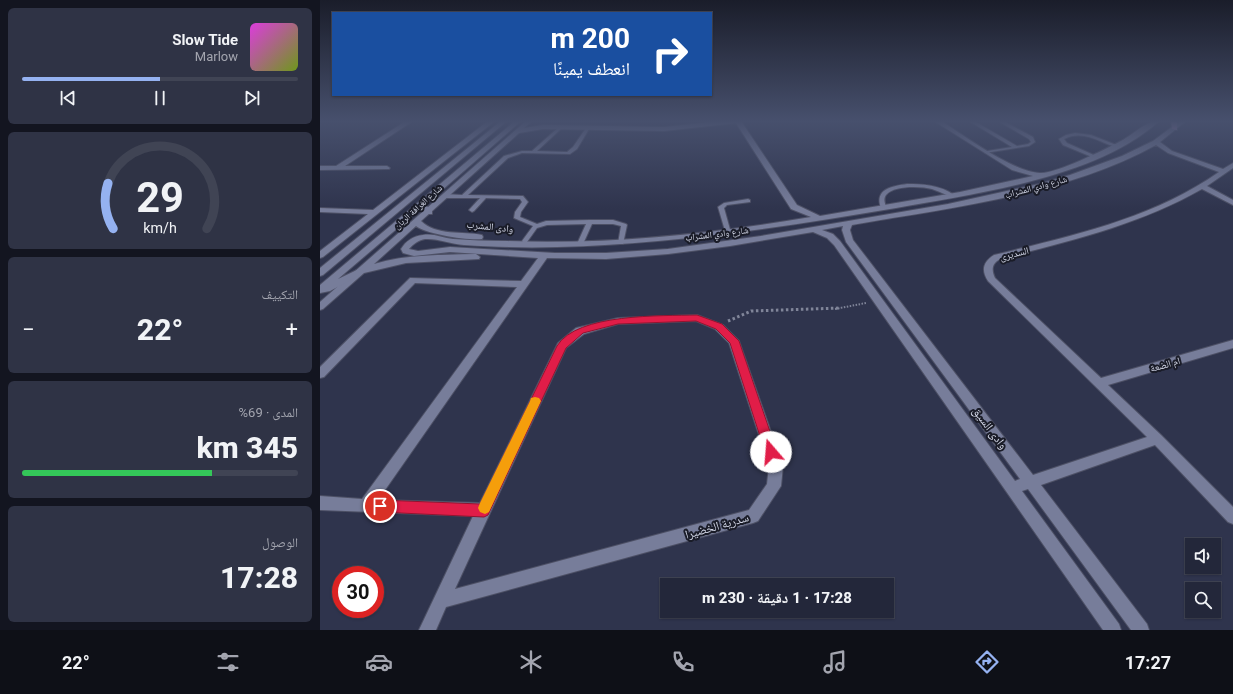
<!DOCTYPE html>
<html lang="ar">
<head>
<meta charset="utf-8">
<style>
	body { margin:0; font-family:Roboto,"Noto Naskh Arabic",sans-serif; background:#2f3345; color:#f1f3f6; direction:rtl; height:100vh; display:flex; flex-direction:column; font-size:15px; white-space:nowrap }
	* { box-sizing:border-box; margin:0 }
	p { font-size:13px; color:#a3a5af }
	.icon { flex:none; width:22px; height:22px; fill:none; stroke:currentColor; stroke-width:2; stroke-linecap:round; stroke-linejoin:round }
	.map { position:relative; flex:1; overflow:hidden; direction:ltr }
	.drawer { display:flex; flex-direction:column; gap:8px; padding:8px; background:#131520; width:320px }
	.drawer>* { flex:none }
	.banner { position:absolute; left:12px; top:12px; width:380px; height:84px; border-radius:0px; box-shadow:0 1px 3px #0004,0 0 0 1px #404454; direction:rtl; background:#1a4fa0; color:#fff; overflow:hidden }
	.tools { position:absolute; left:865px; top:538px; display:grid; gap:8px }
	.tools a { display:grid; place-items:center; width:36px; height:36px; border-radius:0px; background:#23273a; box-shadow:0 1px 3px #0004,0 0 0 1px #404454; font-size:20px }
	.speed { position:absolute; left:12px; top:566px; display:flex; gap:8px; font-size:20px; font-weight:700; text-align:center }
	.speed>* { display:grid; place-content:center; width:52px; height:52px; border-radius:50%; background:#23273a; box-shadow:0 1px 3px #0004,0 0 0 1px #404454; line-height:1 }
	.speed .limit { border:6px solid #d22; background:#fff; color:#111 }
	.pin { position:absolute; display:grid; place-items:center; width:34px; height:34px; color:#fff; margin:-17px; border:2px solid #fff; border-radius:50%; box-shadow:0 1px 4px #0007 }
	.me { position:absolute; width:44px; margin:-22px; rotate:342deg; stroke-linejoin:round; filter:drop-shadow(0 0 3px #0008) }
	.turn { display:flex; align-items:center; gap:14px; height:84px; padding:0 16px; font-size:18px }
	.turn .icon { width:52px; height:52px; stroke-width:2.5 }
	.turn b { display:block; font-size:28px; line-height:34px }
	.big { font-size:30px; font-weight:800; line-height:1.1 }
	.drawer .widget { flex:1; display:flex; flex-direction:column; justify-content:center; gap:6px; min-width:0; padding:0 14px; border-radius:6px; background:#2f3345 }
	.drawer .dial { align-items:center; gap:0 }
	.dial svg { height:104px; overflow:visible; fill:none; stroke:#404454; stroke-width:7; stroke-linecap:round; text-anchor:middle }
	.dial text { fill:#f1f3f6; stroke:none }
	.song { display:flex; align-items:center; gap:12px }
	.cover { width:48px; height:48px; border-radius:6px; background:linear-gradient(135deg,hsl(300 70% 55%),hsl(80 70% 35%)) }
	.played { height:4px; border-radius:2px; background:linear-gradient(90deg,#95b2f1 50%,#404454 50%) }
	.keys { display:flex; justify-content:space-around; direction:ltr }
	.heat { display:flex; justify-content:space-between; align-items:center; font-size:22px; direction:ltr }
	.charge { height:6px; border-radius:3px; background:linear-gradient(90deg,#34c759 69%,#404454 0) }
	.trip { position:absolute; left:340px; top:578px; width:234px; height:40px; border-radius:0px; background:#23273a; box-shadow:0 1px 3px #0004,0 0 0 1px #404454; font-weight:800; line-height:40px; text-align:center; direction:rtl }
	.dock { display:flex; height:64px; justify-content:space-around; align-items:center; background:#0e1017; color:#a3a5af }
	.dock .icon { width:28px; height:28px }
	.dock .selected { color:#95b2f1 }
	.dock b { font-size:18px; color:#f1f3f6 }
	main { display:flex; flex:1; min-height:0 }
	.map>svg:first-child { display:block }
	.lines { fill:none; stroke-linecap:round; stroke-linejoin:round }
	.lane-casing { stroke:#4d5065; stroke-width:2 }
	.street-casing { stroke:#4d5065; stroke-width:2 }
	.secondary-casing { stroke:#4d5065; stroke-width:2 }
	.primary-casing { stroke:#4d5065; stroke-width:2 }
	.path-far1 { stroke:#808599; stroke-width:2; stroke-dasharray:1.5 1.5; stroke-linecap:butt }
	.path { stroke:#808599; stroke-width:3; stroke-dasharray:2.5 2.5; stroke-linecap:butt }
	.lane { fill:#777d9a; fill-rule:evenodd }
	.street { fill:#777d9a; fill-rule:evenodd }
	.secondary { fill:#777d9a; fill-rule:evenodd }
	.primary { fill:#b38bbd; fill-rule:evenodd }
	.route { fill:#e11d48; stroke:#92132f }
	.slow { fill:#f59e0b }
	.labels { text-anchor:middle; stroke-width:4; stroke-linejoin:round; paint-order:stroke }
	.far-street-label { font-size:9px; fill:#d4d8e8; stroke:#1a1c28 }
	.street-label { font-size:10px; fill:#d4d8e8; stroke:#1a1c28 }
	.near-street-label { font-size:12px; fill:#d4d8e8; stroke:#1a1c28 }
</style>
</head>
<body>
<main>
<div class="map">
<svg width="913" height="630" viewBox="0 0 913 630">
	<rect width="100%" height="100%" fill="#2f344d"/>
	<g class="lines">
		<!-- lane casing -->
		<g class="lane-casing">
			<g id="lane">
				<polygon points="649,121 654,121 697,146 708,144 711,142 709,139 678,121 683,121 713,137 715,142 709,146 665,153 665,152 667,151 692,147"/>
				<polygon points="239,127 242,128 217,151 247,152 253,147 266,128 269,129 257,149 250,154 202,153 188,158 148,195 203,196 208,202 201,212 200,217 217,224 226,221 270,220 293,220 306,224 307,225 303,244 299,244 298,243 301,226 293,224 272,224 263,244 260,246 257,244 266,224 227,225 217,228 207,242 203,242 202,241 213,226 194,218 195,212 202,202 200,199 166,198 154,211 152,212 149,210 160,198 125,198 122,196 125,194 142,195 184,156 202,151 212,151"/>
				<path d="M755,133l16,2 28,11c-10,4 -32,-19 -55,-7l3,4 29,13 -4,1 -29,-12 -4,-6 7,-4z"/>
				<path d="M587,184c15,0 34,1 47,11l-1,1c-7,0 -14,-5 -21,-7 -11,-3 -38,-4 -46,6 -3,4 -1,8 0,12l-1,1h-4c-7,-19 11,-22 26,-24z"/>
				<polygon points="428,199 430,200 430,202 407,205 404,208 411,233 408,235 406,234 398,207 404,203"/>
			</g>
		</g>
		<!-- street casing -->
		<g class="street-casing">
			<g id="street">
				<polygon points="86,121 93,121 25,166 67,166 70,168 69,169 0,170 0,166 16,166"/>
				<polygon points="168,121 175,121 3,257 0,258 0,251 48,214 0,212 0,208 53,210"/>
				<path d="M206,121h6l-8,7 19,-3 121,2 58,-6h19l56,84 23,11 140,-24 73,-16 -21,-6 -78,-49h7c24,15 72,51 99,52 15,1 64,-23 79,-31 13,-6 26,-21 40,-21 -62,57 -182,72 -263,87 -112,19 -225,36 -339,39 -31,1 -63,0 -93,-2 -13,-1 -27,-7 -39,-6 -6,1 -12,5 -16,10l9,2 32,-4 105,6h51l62,-4 93,-13 187,-32 91,-20 31,-9 52,-19 31,-15 27,-20h6l-26,21 12,9 51,18 10,-6v5l-26,18 26,14v5l-31,-16c-63,36 -132,52 -202,70 -8,5 -9,10 -5,19l106,100 132,-38v8l-125,37 53,50 72,72v17l-5,-2 -73,-77 -114,40 106,139 2,6h-18l-103,-141 -6,2 97,133 2,6h-18l-269,-385 -7,-7 -14,-6 -83,14 -62,8 -62,5 -59,-1 -169,242 102,3 78,-160 18,-15 42,-10 79,-3 26,10 16,16 44,125 -2,20 -23,35 -5,2 -307,84 -10,23h-17l54,-114 -153,-6v-14l42,3 155,-212 -102,-4 -91,94 -4,1v-11l90,-89 111,3 17,-23 -88,-6 -36,4 -11,-3 -2,-4c5,-8 12,-13 22,-14 10,-2 20,3 30,4 17,1 34,2 52,2 102,4 205,-7 306,-24l-20,-8 -55,-86 -72,8 -121,-2 -24,4 -98,88c15,15 42,10 61,14l1,2 -1,2c-12,2 -57,-5 -66,-13l-42,38c33,-10 68,-9 102,-10l4,3 -1,2 -73,4 -42,10 -41,36 -3,1v-8zM836,145l12,8 51,19c-67,47 -148,64 -225,83 -11,7 -13,15 -6,26l159,156 -114,38 -180,-235 -3,-10 2,-5c100,-18 214,-30 304,-80zM523,226l-1,4 4,12 174,237 -5,2 -175,-240 -7,-7 -11,-4zM376,321l19,8 14,14 40,123 -2,18 -18,26 -294,79 111,-241 18,-14 34,-10z"/>
			</g>
		</g>
		<!-- secondary casing -->
		<g class="secondary-casing">
			<g id="secondary">
				<polygon points="181,121 187,121 3,275 0,276 0,268"/>
				<polygon points="195,121 201,121 105,205 112,210 112,214 106,214 100,209 18,279 39,269 42,270 44,272 42,274 10,291 0,293 0,285"/>
			</g>
		</g>
		<!-- primary casing -->
		<g class="primary-casing">
			<polygon id="primary" points="851,121 857,121 857,130 852,129"/>
		</g>
		<!-- path-far1 -->
		<polyline class="path-far1" points="515,309 546,303"/>
		<!-- path -->
		<polyline class="path" points="408,321 431,311 521,308"/>
		<!-- lane -->
		<use href="#lane" class="lane"/>
		<!-- street -->
		<use href="#street" class="street"/>
		<!-- secondary -->
		<use href="#secondary" class="secondary"/>
		<!-- primary -->
		<use href="#primary" class="primary"/>
	</g>
	<!-- sky -->
	<linearGradient id="sky" x2="0" y2="1"><stop stop-color="#1a1d2a"/><stop offset="0.58" stop-color="#47506d"/><stop offset="1" stop-color="#47506d" stop-opacity="0"/></linearGradient>
	<rect width="913" height="209" fill="url(#sky)"/>
	<!-- route -->
	<path class="route" d="M377,315l25,9 17,17 38,111 -1,4 -5,1 -4,-1 -2,-4 -35,-109 -14,-14 -20,-8 -78,3 -35,9 -17,15 -78,167 -4,2 -104,-5 -4,-1 -2,-5 2,-4 4,-2 100,4 77,-158c20,-33 105,-30 140,-31z"/>
	<!-- slow -->
	<polygon class="slow" points="215,397 219,398 221,401 169,512 165,514 160,512 158,508 160,503 210,401 211,398"/>
	<g class="labels">
		<!-- far-street labels -->
		<g class="far-street-label">
			<text transform="translate(716 187) rotate(-15)" y="3">شارع وادي المشراب</text>
			<text transform="translate(98 207) rotate(-42)" y="3">شارع الغرافة الريان</text>
			<text transform="translate(397 234) rotate(-7)" y="3">شارع وادي المشراب</text>
		</g>
		<!-- street labels -->
		<g class="street-label">
			<text transform="translate(170 226) rotate(6)" y="4">وادى المشرب</text>
			<text transform="translate(694 253) rotate(-14)" y="4">السديرى</text>
			<text transform="translate(845 364) rotate(-16)" y="4">ام الضعة</text>
		</g>
		<!-- near-street labels -->
		<g class="near-street-label">
			<text transform="translate(670 428) rotate(53)" y="4">وادى السيق</text>
			<text transform="translate(397 526) rotate(-16)" y="4">سدرية الخضيرا</text>
		</g>
	</g>
</svg>
<div class="tools">
<a><svg class="icon" aria-label="sound" viewBox="0 0 24 24"><path d="M4 9h4l5-4v14l-5-4H4zM17 9q2 3 0 6"/></svg></a>
<a><svg class="icon" aria-label="search" viewBox="0 0 24 24"><circle cx="10" cy="10" r="6"/><path d="M15 15l6 6"/></svg></a>
</div>
<div class="speed"><div class="limit">30</div></div>
<div class="pin" style="left:60px;top:506px;background:#d93025"><svg class="icon" aria-label="arrive" viewBox="0 0 24 24"><path d="M6 21V4h12l-3 4 3 4H6"/></svg></div>
<svg class="me" style="left:451px;top:452px" viewBox="-20 -20 40 40"><circle r="19" fill="#fff"/><path d="M0-13L10 11 0 6-10 11z" fill="#e11d48"/></svg>
<div class="trip">17:28 · 1 دقيقة · 230 m</div>
<div class="banner">
<div class="turn"><svg class="icon" aria-label="right" viewBox="0 0 24 24"><path d="M7 20v-9h11M14 6l5 5-5 5"/></svg><div><b>200 m</b>انعطف يمينًا</div></div>
</div>
</div>
<section class="drawer">
<div class="widget">
<div class="song"><i class="cover"></i><div><b>Slow Tide</b><p>Marlow</p></div></div>
<div class="played"></div>
<div class="keys"><svg class="icon" aria-label="previous" viewBox="0 0 24 24"><path d="M18 5L8 12l10 7zM5 5v14"/></svg><svg class="icon" aria-label="pause" viewBox="0 0 24 24"><path d="M8 5v14M16 5v14"/></svg><svg class="icon" aria-label="next" viewBox="0 0 24 24"><path d="M6 5l10 7-10 7zM19 5v14"/></svg></div>
</div>
<div class="widget dial"><svg viewBox="0 0 100 80">
<path d="M14 69A42 42 0 1 1 86 69"/>
<path d="M14 69A42 42 0 0 1 10 34" stroke="#95b2f1"/>
<text x="50" y="56" font-size="32" font-weight="700">29</text>
<text x="50" y="72" font-size="11">km/h</text>
</svg></div>
<div class="widget"><p>التكييف</p>
<div class="heat"><a>−</a><b class="big">22°</b><a>+</a></div>
</div>
<div class="widget"><p>المدى · 69%</p><b class="big">345 km</b><div class="charge"></div></div>
<div class="widget"><p>الوصول</p><b class="big">17:28</b></div>
</section>
</main>
<nav class="dock">
<b>17:27</b>
<svg class="icon selected" aria-label="directions" viewBox="0 0 24 24"><path d="M12 3l9 9-9 9-9-9zM9 14v-3h6M13 9l2 2-2 2"/></svg>
<svg class="icon" aria-label="music" viewBox="0 0 24 24"><path d="M9 18V5l10-2v13"/><circle cx="6" cy="18" r="3"/><circle cx="16" cy="16" r="3"/></svg>
<svg class="icon" aria-label="phone" viewBox="0 0 24 24"><path d="M5 4h4l2 5-3 2q2 4 5 5l2-3 5 2v4C11 20 4 13 5 4z"/></svg>
<svg class="icon" aria-label="climate" viewBox="0 0 24 24"><path d="M12 3v18M4 7l16 10M4 17L20 7"/></svg>
<svg class="icon" aria-label="car" viewBox="0 0 24 24"><path d="M5 17H2v-5l4-1 3-4h7l3 4 3 1v5h-3M9 17h6M6 11h13"/><circle cx="7" cy="17" r="2"/><circle cx="17" cy="17" r="2"/></svg>
<svg class="icon" aria-label="filters" viewBox="0 0 24 24"><path d="M4 7h16M4 17h16"/><circle cx="9" cy="7" r="2"/><circle cx="15" cy="17" r="2"/></svg>
<b>22°</b>
</nav>
</body>
</html>
